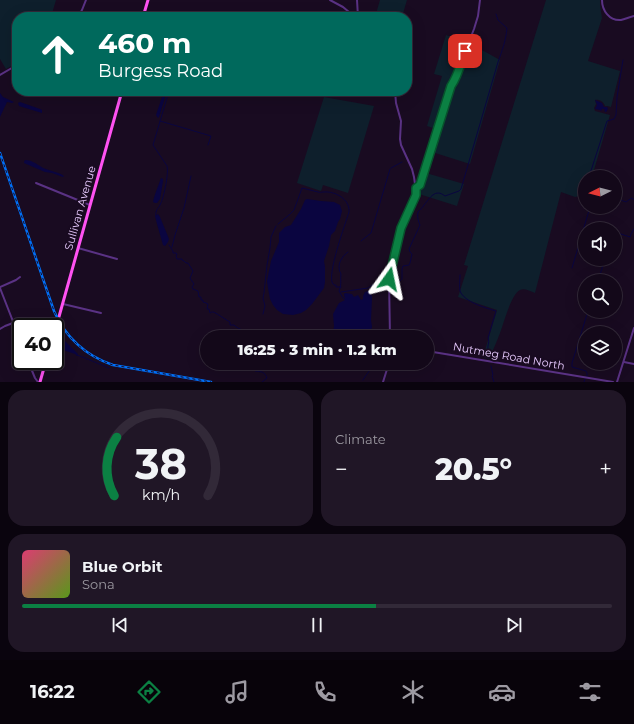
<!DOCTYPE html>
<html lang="en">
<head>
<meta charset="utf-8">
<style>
	body { margin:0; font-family:Montserrat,sans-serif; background:#201626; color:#f1f3f6; height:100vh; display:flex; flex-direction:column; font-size:15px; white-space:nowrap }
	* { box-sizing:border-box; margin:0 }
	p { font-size:13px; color:#9d9aa2 }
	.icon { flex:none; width:22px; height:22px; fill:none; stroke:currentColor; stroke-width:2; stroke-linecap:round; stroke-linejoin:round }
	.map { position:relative; height:382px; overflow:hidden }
	.panel { display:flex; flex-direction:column; gap:8px; padding:8px; background:#0a040e; flex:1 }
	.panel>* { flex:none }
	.banner { position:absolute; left:12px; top:12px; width:400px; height:84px; border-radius:16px; box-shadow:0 4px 16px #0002,0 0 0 1px #322938; background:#00695c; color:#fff; overflow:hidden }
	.needle { width:26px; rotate:264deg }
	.controls { position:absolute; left:578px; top:170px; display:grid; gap:8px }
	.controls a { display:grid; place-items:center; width:44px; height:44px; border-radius:50%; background:#130819; box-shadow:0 4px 16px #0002,0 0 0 1px #322938; font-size:20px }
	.speed { position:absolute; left:12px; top:318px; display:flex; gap:8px; font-size:20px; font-weight:700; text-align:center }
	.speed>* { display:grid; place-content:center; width:52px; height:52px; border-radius:50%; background:#130819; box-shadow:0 4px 16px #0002,0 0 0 1px #322938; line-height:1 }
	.speed .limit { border:2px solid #111; border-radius:6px; background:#fff; color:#111 }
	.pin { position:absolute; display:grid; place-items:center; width:34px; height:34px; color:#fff; margin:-17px; border-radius:8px; box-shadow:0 2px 6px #0006 }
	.me { position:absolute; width:44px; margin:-22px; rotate:12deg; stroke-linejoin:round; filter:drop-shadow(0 0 3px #0008) }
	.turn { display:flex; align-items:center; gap:14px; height:84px; padding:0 20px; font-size:18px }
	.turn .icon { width:52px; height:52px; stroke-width:2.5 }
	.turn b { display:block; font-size:28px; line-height:34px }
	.big { font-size:30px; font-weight:800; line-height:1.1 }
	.panel .card { flex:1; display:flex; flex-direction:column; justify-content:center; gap:6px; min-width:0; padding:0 14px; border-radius:16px; background:#201626 }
	.panel .dial { align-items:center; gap:0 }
	.dial svg { height:104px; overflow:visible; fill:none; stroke:#322938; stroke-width:7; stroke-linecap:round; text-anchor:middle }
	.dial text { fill:#f1f3f6; stroke:none }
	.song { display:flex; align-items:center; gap:12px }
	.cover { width:48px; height:48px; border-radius:6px; background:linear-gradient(135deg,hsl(340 70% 55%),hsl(90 70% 35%)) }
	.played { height:4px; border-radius:2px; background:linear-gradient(90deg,#0b8043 60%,#322938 60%) }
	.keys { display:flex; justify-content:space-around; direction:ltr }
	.heat { display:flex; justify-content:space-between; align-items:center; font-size:22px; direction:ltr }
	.panel .tiles { flex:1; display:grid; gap:8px; grid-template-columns:1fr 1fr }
	.card:last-child { grid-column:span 2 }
	.trip { position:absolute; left:200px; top:330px; width:234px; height:40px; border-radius:20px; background:#130819; box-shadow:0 4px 16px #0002,0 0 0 1px #322938; font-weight:800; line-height:40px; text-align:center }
	.dock { display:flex; height:64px; justify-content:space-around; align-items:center; background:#08030a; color:#9d9aa2 }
	.dock .icon { width:28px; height:28px }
	.dock .on { color:#0b8043 }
	.dock b { font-size:18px; color:#f1f3f6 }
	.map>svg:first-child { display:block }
	.green { fill:#0e1f2c }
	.water { fill:#0a0540 }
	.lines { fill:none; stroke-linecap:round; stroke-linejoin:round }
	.stream { stroke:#0a0540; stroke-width:1 }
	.minor { stroke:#5a3284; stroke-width:2 }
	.major { stroke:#ff52f2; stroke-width:3 }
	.rail-casing { stroke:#006ff6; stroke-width:2.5 }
	.rail { stroke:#190b21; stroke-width:1; stroke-dasharray:3; stroke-linecap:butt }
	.route-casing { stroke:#07532c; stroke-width:10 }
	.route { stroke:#0b8043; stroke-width:7 }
	.labels { text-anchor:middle; stroke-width:4; stroke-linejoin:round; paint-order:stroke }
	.street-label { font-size:11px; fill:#e8cbff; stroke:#190b21 }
</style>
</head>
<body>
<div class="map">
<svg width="634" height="382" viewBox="0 0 634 382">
	<rect width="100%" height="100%" fill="#190b21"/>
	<!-- green -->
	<g class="green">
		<polygon points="0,0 56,0 51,17 17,17 17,63 6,69 0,59"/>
		<polygon points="380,0 407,0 402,17 375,17"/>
		<path d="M546,0h54v5l2,13 -14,43 32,10 -9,36 -4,-1h-2c-1,-4 -6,-7 -10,-6l1,4 -2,4 1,3 15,4 -18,62h-7v19h-6l-4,1 -14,-5 -26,101c-5,-2 -11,-5 -15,-3 -9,4 -16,33 -20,43 -3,8 -7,17 -11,26l-6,-2 14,-47 -39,-13 10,-31 -4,-1z"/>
		<path d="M446,35c7,3 14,3 21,7l-17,40 -14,47 -9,-3 15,-50 -8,-2z"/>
		<polygon points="471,44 500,60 470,164 432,152 452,89"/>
		<polygon points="324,97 374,106 348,193 323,185 321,191 297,183"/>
		<polygon points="426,173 464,184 457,206 419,194"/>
	</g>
	<!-- water -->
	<g class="water">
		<polygon points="164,91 167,91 159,117 158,118 156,115"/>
		<polygon points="0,93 3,97 14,102 12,103 7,102 0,117"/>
		<polygon points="595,100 602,103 604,107 607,107 608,109 606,112 605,112 604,109 602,109 601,111 600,110 595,109 597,105"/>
		<polygon points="20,102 40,109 42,110 42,113 19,106 18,103"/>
		<path d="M25,160c6,0 10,3 15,6 7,5 17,5 24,10l-1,1 -11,-4 -7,-1 -21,-9v-1z"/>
		<path d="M161,178l2,1v2l-3,18 -3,4h-2l-2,-1c1,-6 6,-18 8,-24z"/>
		<polygon points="307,199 321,201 334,202 340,205 342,211 340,219 338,222 335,231 331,235 329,246 324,261 325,267 325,282 324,288 312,304 306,310 301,313 293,315 283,314 277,310 273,305 270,299 268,288 267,281 271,261 279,242 279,233 285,227 291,225 301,209 305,200"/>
		<polygon points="158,214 160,217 169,239 168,242 165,246 163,245 157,224 155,216"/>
		<polygon points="368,291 372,296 372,298 371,320 372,327 370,333 368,334 368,335 369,337 330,337 333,333 334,326 333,314 339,303 345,300 344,294 345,293 352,294 354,297 358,295 361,300 363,299 363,296 365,292"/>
		<polygon points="62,340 64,340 78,354 77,356 75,354 63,350 61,344"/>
	</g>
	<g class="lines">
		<!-- stream -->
		<g class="stream">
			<polyline points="160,121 211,136 208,145"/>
			<polyline points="391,168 402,162"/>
			<polyline points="589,177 607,121 614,119 616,115 617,97 623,60"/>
			<polyline points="585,192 585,193"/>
			<polyline points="615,198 626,202 630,199 632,198 634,200"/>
			<path d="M156,216c-1,-6 2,-7 4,-11 4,-7 9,-33 7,-39l-14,-21 16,-54"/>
			<path d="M278,224l11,-9 5,-5 8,-22c5,1 11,3 16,4 4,1 2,0 6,0 11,-1 26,7 25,20 -3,10 -23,64 -16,72 1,1 2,1 3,1v2h5"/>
			<polyline points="615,234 618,233 630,237 631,234 634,229"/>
			<polyline points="361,241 371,233 390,169"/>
			<path d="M169,245l4,6v2h3l1,1 -1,2 1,3h5v1l2,1 2,2h2l5,8 -3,7 4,6 -2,3 1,2 5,2 1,6h2v3h2v2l3,1 2,1 -1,5h2l1,4c1,-1 2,-1 3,-1 2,0 13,8 17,10v3h4c6,6 13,5 19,9v3"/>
			<polyline points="172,247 175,235 184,208 191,176"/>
			<polyline points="572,268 590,207"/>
			<path d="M460,275c0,5 -1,12 0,16 4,11 26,17 36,20l-8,27c2,5 -1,8 0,12 1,4 3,6 3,10"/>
			<polyline points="598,281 605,259"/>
			<path d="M390,283l10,-2 2,-2v-10l1,-3 6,-1 1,-2 2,-9 -2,-2 -1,-3 11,-24c-2,-4 -3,-9 -2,-13 2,-2 5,-5 6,-7 6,-7 11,-17 21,-9l14,-5 2,-2 37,-127c4,-11 8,-22 9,-34l-9,-8 -2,-6"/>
			<path d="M341,292l27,-4c4,-4 13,-6 18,-5"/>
			<path d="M346,301l-3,-3 -4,-7c3,-7 1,-11 2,-17 -5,-8 0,-17 7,-22"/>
			<polyline points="263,314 265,306 263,298 264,293 267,265 270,248 271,237 276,226"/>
			<path d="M77,355c11,4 22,9 32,13"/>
			<path d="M255,363v8c7,1 9,0 12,7l-5,4"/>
			<polyline points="491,366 493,375 492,376 494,382"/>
			<polyline points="587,376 587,373 586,371 572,367 572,363 588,311"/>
			<path d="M363,380c3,-6 9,-10 9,-17"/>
			<polyline points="584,382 585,379"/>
		</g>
		<!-- minor -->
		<g class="minor">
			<polyline points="330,0 343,7 355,17"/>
			<polyline points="357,0 358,17"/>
			<path d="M602,0c0,10 7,21 19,20 4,-1 9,-3 13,-4"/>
			<polyline points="78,17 82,10 86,0"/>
			<polyline points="0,75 17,65"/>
			<polyline points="36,183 90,205"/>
			<polyline points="416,188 420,185 451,86 457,74 461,62 474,29 478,16 480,0"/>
			<polyline points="78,248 117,259"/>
			<polyline points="0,287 16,280 20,277"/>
			<polyline points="0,288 21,342"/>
			<polyline points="63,304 101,313"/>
			<polyline points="0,329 5,326 13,323"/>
			<polyline points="390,337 389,279 401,228 413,200 416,191 414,177 412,169 401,145 400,139 401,121 396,103 395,91"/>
			<polyline points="427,351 613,382"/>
			<polyline points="28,361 35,378 38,382"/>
			<polyline points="624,362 634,364"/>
			<polyline points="383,382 389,363"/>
			<polyline points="617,382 634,328"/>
		</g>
		<!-- major -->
		<g class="major">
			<polyline points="143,17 148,0"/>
			<polyline points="55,331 122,91"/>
			<polyline points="40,382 46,361"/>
		</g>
		<!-- rail casing -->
		<g class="rail-casing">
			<path id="rail" d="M0,153l54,158c11,26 32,45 59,54l98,17"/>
		</g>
		<!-- rail -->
		<use href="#rail" class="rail"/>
	</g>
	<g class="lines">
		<!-- route casing -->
		<g class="route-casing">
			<path id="route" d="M389,279l12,-51 15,-33v-7l4,-3 31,-99c7,-10 10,-23 14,-35"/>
		</g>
		<!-- route -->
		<use href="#route" class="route"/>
	</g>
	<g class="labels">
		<!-- street labels -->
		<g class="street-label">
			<text transform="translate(80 208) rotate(-74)" y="4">Sullivan Avenue</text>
			<text transform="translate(509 356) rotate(10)" y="4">Nutmeg Road North</text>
		</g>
	</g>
</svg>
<div class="controls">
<a><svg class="needle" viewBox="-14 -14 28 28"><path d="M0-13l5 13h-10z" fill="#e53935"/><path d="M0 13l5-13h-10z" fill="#9d9aa2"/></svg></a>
<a><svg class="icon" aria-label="sound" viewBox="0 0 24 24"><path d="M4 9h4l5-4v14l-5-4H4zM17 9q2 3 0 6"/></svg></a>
<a><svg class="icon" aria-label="search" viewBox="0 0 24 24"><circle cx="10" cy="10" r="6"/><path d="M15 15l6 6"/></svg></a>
<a><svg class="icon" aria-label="layers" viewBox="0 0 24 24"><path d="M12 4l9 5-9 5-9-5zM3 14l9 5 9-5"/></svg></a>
</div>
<div class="speed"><div class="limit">40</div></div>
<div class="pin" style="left:465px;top:51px;background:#d93025"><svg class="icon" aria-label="arrive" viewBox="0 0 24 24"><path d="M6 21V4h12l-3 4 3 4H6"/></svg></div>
<svg class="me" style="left:389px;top:279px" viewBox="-20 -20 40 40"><path d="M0-17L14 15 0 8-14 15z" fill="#0b8043" stroke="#fff" stroke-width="4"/></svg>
<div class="trip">16:25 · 3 min · 1.2 km</div>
<div class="banner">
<div class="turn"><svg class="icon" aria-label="ahead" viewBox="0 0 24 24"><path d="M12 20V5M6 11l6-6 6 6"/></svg><div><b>460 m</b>Burgess Road</div></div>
</div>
</div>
<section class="panel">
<div class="tiles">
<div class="card dial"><svg viewBox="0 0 100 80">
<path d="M14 69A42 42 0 1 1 86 69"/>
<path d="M14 69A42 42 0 0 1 16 24" stroke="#0b8043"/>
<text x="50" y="56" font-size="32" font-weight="700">38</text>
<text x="50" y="72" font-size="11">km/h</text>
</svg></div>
<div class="card"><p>Climate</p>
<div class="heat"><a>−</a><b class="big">20.5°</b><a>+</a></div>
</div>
<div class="card">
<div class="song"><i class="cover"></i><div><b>Blue Orbit</b><p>Sona</p></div></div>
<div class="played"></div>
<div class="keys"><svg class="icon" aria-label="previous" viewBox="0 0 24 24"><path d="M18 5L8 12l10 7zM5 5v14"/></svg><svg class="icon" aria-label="pause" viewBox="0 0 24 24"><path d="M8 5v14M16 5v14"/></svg><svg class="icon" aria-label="next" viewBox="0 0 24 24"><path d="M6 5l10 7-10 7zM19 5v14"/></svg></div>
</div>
</div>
</section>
<nav class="dock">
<b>16:22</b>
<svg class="icon on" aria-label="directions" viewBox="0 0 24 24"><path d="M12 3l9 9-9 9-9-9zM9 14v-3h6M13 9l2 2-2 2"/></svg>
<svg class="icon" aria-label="music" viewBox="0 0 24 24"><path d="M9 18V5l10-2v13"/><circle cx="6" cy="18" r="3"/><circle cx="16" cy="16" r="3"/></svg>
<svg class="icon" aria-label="phone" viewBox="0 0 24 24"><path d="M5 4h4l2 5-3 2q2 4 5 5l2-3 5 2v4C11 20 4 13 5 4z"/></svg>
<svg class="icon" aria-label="climate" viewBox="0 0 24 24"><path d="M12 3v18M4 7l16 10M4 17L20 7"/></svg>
<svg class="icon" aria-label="car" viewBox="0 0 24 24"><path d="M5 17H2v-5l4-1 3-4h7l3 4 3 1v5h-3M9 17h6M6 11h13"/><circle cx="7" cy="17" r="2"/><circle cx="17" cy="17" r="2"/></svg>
<svg class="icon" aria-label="filters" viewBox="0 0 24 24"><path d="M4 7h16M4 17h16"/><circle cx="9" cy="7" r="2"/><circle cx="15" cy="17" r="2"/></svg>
</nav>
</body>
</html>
